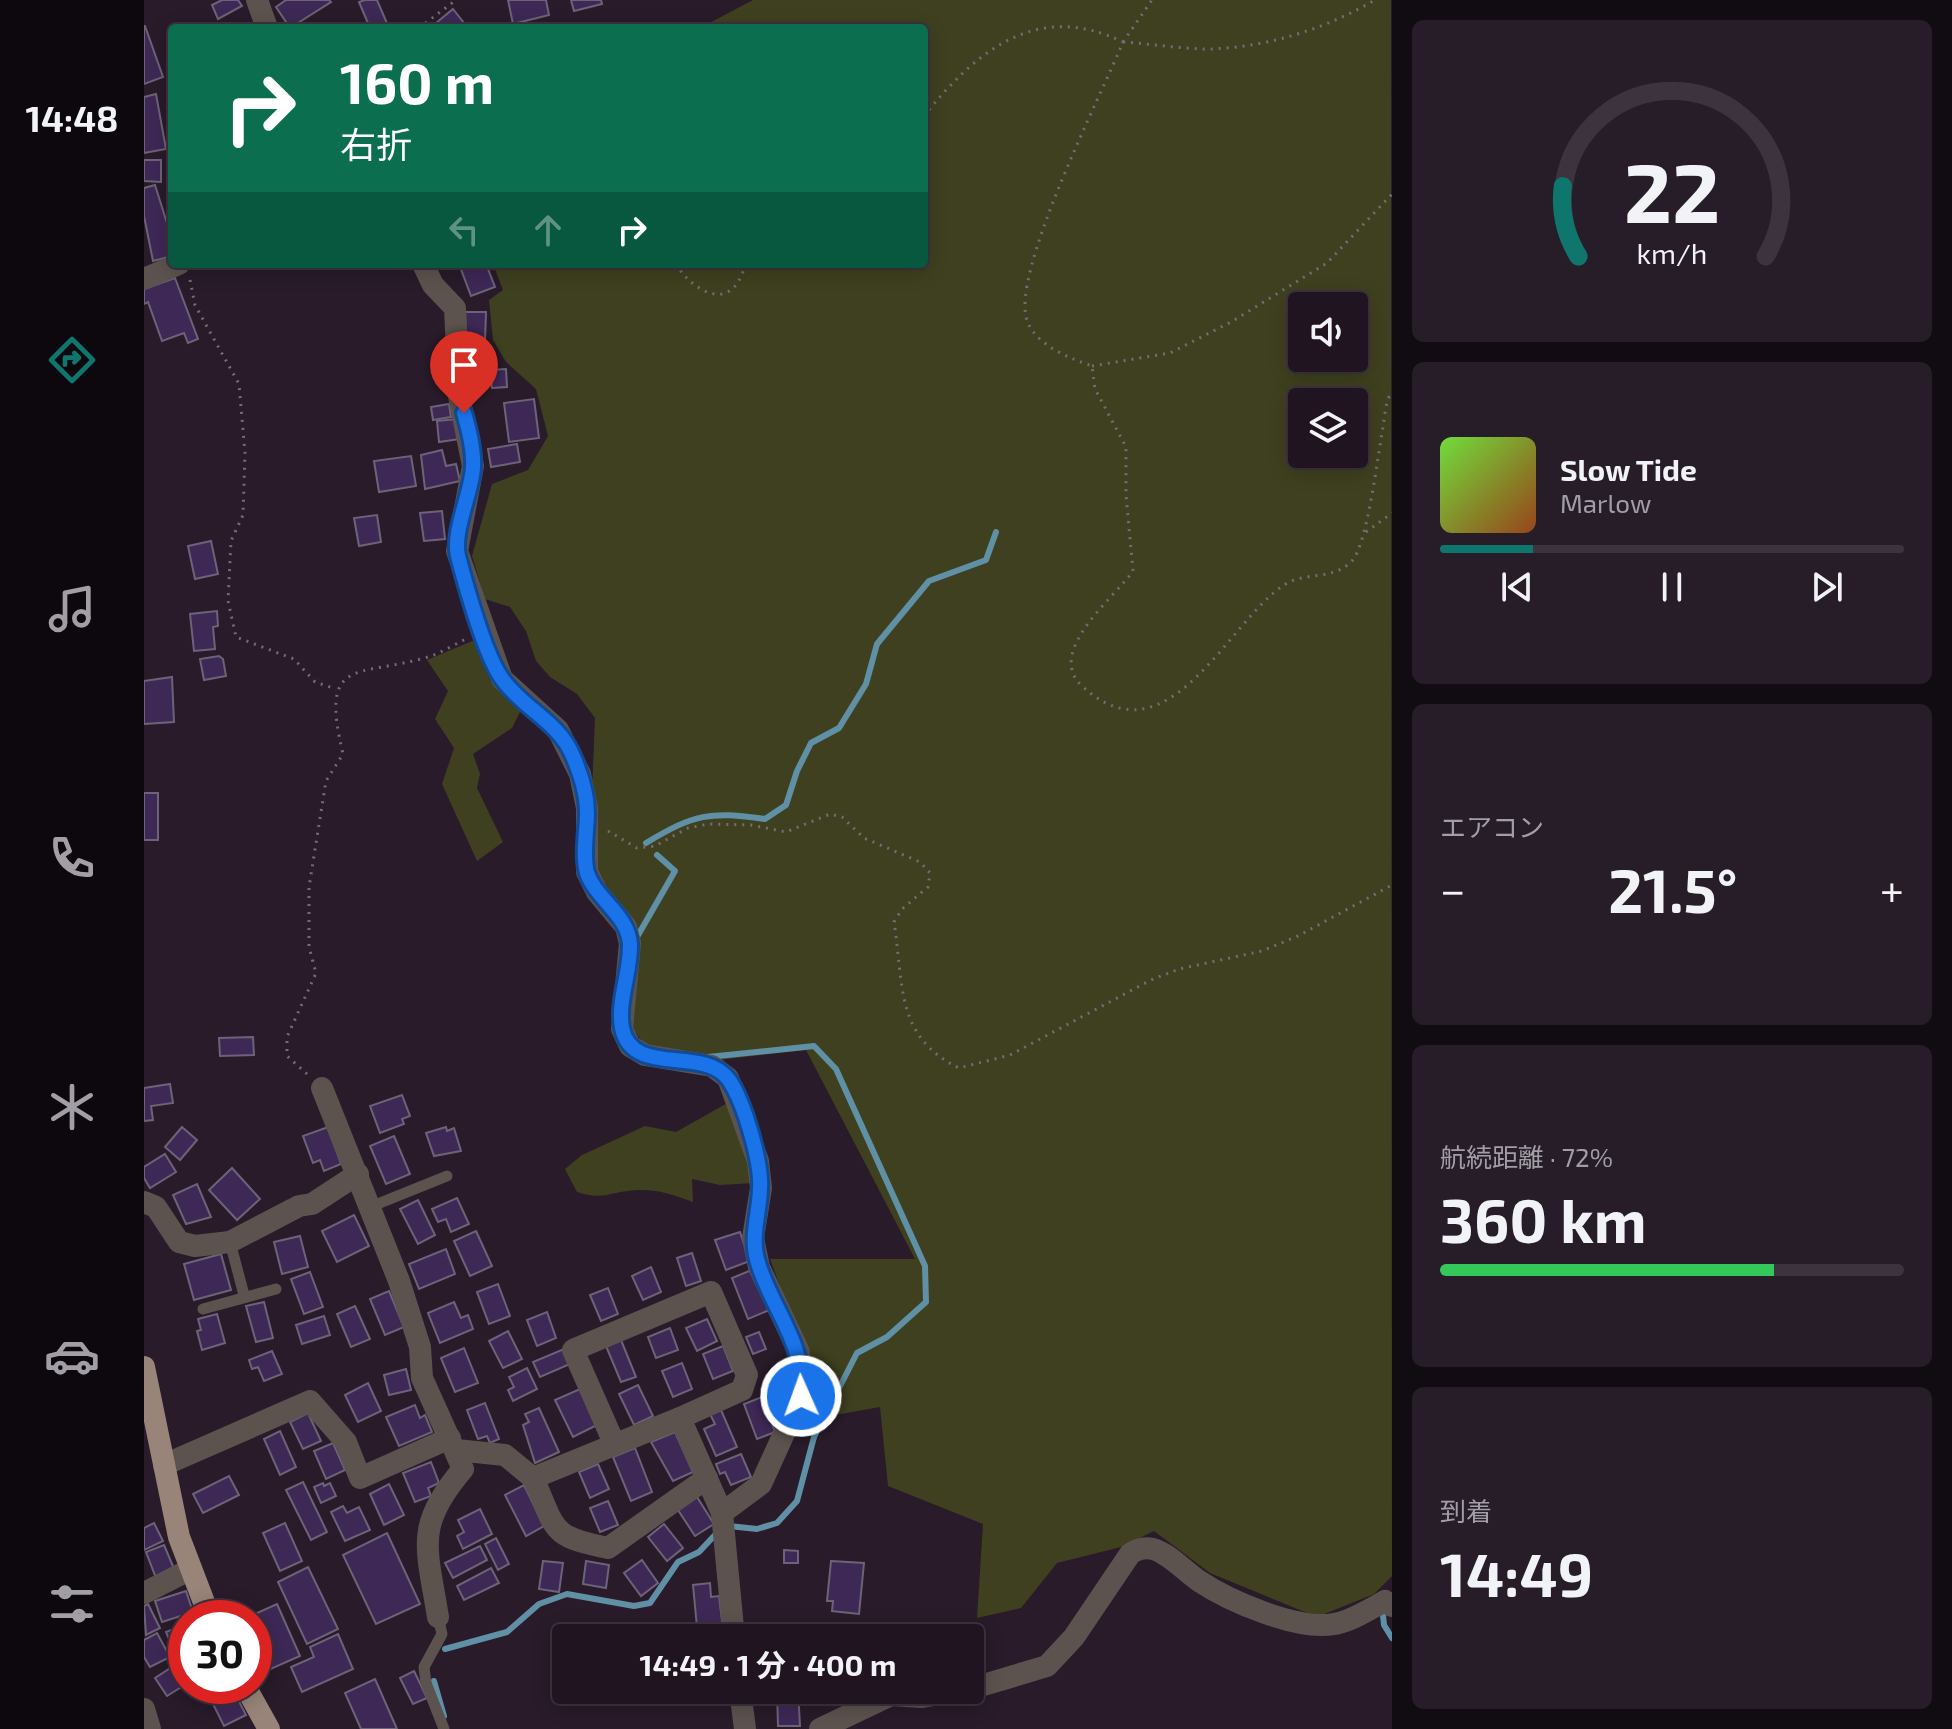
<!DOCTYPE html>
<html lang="ja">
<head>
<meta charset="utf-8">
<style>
	body { margin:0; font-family:"Exo 2","Noto Sans JP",sans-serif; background:#271d29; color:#f1f3f6; height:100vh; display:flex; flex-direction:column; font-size:30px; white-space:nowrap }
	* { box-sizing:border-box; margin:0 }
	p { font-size:26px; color:#a19ea5 }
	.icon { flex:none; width:44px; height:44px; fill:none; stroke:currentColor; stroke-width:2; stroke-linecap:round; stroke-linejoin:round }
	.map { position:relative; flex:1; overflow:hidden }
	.sheet { display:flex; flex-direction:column; gap:20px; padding:20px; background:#110b12; width:560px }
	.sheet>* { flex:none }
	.banner { position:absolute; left:24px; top:24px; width:760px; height:244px; border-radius:8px; box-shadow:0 4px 20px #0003,0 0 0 2px #3c333e; background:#0b6e4f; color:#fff; overflow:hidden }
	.buttons { position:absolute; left:1144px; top:292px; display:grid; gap:16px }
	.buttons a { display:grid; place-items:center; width:80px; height:80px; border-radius:8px; background:#1f1420; box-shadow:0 4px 20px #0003,0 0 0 2px #3c333e; font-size:40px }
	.speed { position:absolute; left:24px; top:1600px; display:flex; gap:16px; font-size:40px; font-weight:700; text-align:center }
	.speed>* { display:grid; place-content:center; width:104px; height:104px; border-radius:50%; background:#1f1420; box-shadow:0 4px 20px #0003,0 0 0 2px #3c333e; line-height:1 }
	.speed .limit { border:12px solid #d22; background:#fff; color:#111 }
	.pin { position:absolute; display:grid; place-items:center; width:68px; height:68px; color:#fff; margin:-82px -34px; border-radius:50% 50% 50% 0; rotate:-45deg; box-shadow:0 0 8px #0007 }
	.pin .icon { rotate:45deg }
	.me { position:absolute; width:88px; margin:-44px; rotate:358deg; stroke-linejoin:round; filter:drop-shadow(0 0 6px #0008) }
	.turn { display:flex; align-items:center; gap:28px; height:168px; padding:0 40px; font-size:36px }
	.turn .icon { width:104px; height:104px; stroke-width:2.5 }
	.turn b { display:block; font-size:56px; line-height:68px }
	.lanes { display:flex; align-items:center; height:76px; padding:0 40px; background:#0003; justify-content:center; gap:40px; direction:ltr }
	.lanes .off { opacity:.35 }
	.big { font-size:60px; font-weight:700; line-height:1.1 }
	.sheet .card { flex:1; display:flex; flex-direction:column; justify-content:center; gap:12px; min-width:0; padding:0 28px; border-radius:12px; background:#271d29 }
	.sheet .dial { align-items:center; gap:0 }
	.dial svg { height:208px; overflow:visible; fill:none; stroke:#3c333e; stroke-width:7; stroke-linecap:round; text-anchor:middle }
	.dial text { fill:#f1f3f6; stroke:none }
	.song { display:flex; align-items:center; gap:24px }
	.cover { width:96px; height:96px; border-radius:12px; background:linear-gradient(135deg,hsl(100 70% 55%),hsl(20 70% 35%)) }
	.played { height:8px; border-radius:4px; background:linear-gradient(90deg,#0f766e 20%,#3c333e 20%) }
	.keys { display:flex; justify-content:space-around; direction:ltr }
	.heat { display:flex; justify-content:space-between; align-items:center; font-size:44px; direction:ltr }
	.charge { height:12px; border-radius:6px; background:linear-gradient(90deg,#34c759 72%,#3c333e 0) }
	.trip { position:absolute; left:408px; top:1624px; width:432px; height:80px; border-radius:8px; background:#1f1420; box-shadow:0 4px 20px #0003,0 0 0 2px #3c333e; font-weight:700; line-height:80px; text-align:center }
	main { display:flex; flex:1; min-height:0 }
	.dock { display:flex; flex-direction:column; width:144px; justify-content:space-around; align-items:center; background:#0c080d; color:#a19ea5 }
	.dock .icon { width:56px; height:56px }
	.dock .active { color:#0f766e }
	.dock b { font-size:36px; color:#f1f3f6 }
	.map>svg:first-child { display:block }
	.green { fill:#3e401f; fill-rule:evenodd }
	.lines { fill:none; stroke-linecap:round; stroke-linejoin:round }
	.stream { stroke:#6090a5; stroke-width:6 }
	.building { fill:#3e2856; stroke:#6c6378; stroke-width:2 }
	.path { stroke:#776b78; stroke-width:3; stroke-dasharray:2 6; stroke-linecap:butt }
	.service { stroke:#5c534e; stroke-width:11 }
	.minor { stroke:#5c534e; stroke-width:22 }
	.primary { stroke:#988479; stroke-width:22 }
	.route-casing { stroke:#114b97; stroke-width:20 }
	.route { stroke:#1a73e8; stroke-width:14 }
</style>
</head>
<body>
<main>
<nav class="dock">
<b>14:48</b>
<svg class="icon active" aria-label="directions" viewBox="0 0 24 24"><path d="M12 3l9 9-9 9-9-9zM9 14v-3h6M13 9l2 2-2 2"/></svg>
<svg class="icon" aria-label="music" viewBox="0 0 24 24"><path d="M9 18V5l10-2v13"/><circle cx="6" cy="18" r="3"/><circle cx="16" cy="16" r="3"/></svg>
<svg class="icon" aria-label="phone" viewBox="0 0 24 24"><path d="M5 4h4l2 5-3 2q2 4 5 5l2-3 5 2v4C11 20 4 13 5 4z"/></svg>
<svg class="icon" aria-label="climate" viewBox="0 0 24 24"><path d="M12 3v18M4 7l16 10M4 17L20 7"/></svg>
<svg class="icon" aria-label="car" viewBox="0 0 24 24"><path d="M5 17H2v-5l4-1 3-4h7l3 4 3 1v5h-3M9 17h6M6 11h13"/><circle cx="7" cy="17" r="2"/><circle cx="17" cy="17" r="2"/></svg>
<svg class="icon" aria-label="filters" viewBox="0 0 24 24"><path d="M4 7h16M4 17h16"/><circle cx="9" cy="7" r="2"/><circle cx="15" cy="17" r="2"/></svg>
</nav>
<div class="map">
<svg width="1248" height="1729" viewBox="0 0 1248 1729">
	<rect width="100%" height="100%" fill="#291b2a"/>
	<!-- green -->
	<g class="green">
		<path d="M609,0h638l1,1576 -18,18 -57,23 -107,-44 -56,-42 -33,16 -64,16 -36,45 -44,10 6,-94 -95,-38 -8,-79 -78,14 13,-41 -45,-121h145l-109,-209 -87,10 -76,-16 -12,-20 9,-91 -43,-56 -5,-86 3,-73 -18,-24 -27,-17 -14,-16 -10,-30 -16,-24 -25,-8 -13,-43 20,-72 36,-14 20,-34 -12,-47 -30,-27 -13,-22 -4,-40 14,-10 -10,-26h431v-236h-224zM1158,306h52v52h-52zM1158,402h52v52h-52z"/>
		<polygon points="333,639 379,706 368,728 329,754 336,774 333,788 359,842 333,861 298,784 310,748 291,719 304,691 283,660"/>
		<path d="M587,1101l23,82 -34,2 -28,-6 1,23c-18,-7 -36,-13 -55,-12 -26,1 -34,11 -61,2l-12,-23 17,-14 63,-29 31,6z"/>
	</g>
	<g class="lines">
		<!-- stream -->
		<g class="stream">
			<path d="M502,843c48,-29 64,-32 119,-24l21,-14 11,-34 14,-28 28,-15 27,-44 11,-40 52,-63 57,-21 10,-28"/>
			<polyline points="493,937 531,871 513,855"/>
			<polyline points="564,1057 670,1046 692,1069 781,1266 782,1302 743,1337 713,1353 670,1437 653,1501 633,1523 613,1529 585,1526"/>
			<polyline points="1239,1615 1240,1625 1248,1638"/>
			<polyline points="301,1649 363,1632 395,1604 423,1594 490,1606 506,1603 534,1562 555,1552 570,1536"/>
			<polyline points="290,1681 300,1716"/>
		</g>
	</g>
	<!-- building -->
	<g class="building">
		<polygon points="78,0 94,0 98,6 74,19 68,5"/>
		<polygon points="142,0 185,0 187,2 146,28 132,7"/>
		<polygon points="221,0 233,0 245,28 226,28 215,2"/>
		<polygon points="364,0 402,0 405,15 369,24"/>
		<polygon points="427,0 457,0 458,4 430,11"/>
		<polygon points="309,9 324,28 286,28"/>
		<polygon points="1,26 19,77 0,84 0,26"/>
		<polygon points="12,94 22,149 0,153 0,97"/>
		<polygon points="0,160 17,160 17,182 0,181"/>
		<polygon points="11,185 28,239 28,256 9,261 0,216 0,188"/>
		<polygon points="315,264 342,264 351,287 327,296"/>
		<polygon points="31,278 54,339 44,343 40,333 18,341 4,302 0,304 0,289"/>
		<polygon points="321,312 342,312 341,342 322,343"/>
		<polygon points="362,369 363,387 348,388 346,370"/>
		<polygon points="390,399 395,438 365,442 360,403"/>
		<polygon points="305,404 307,417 289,420 287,407"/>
		<polygon points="313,419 316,439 295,442 293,421"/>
		<polygon points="373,444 376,462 347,467 344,449"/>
		<polygon points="298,450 302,466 312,464 316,481 281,489 277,455"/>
		<polygon points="267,456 272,486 235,492 230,461"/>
		<polygon points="298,511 301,539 280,541 276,513"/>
		<polygon points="233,515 237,542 215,546 210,518"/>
		<polygon points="67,541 74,574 51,579 44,546"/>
		<polygon points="73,611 74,626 69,627 71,649 50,651 46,614"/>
		<polygon points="75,656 79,659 82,676 60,680 56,659"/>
		<polygon points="28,677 30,722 0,724 0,681"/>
		<rect x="0" y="793" width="14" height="47"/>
		<polygon points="109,1037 110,1055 76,1056 75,1038"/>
		<polygon points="26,1084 29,1103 7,1106 9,1120 0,1121 0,1088"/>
		<polygon points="258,1095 266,1116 258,1119 260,1124 236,1133 226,1106"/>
		<polygon points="38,1127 53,1140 36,1160 21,1147"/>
		<polygon points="184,1127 197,1164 180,1171 176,1160 169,1163 159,1136"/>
		<polygon points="302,1127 303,1131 310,1128 317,1151 290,1156 282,1133"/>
		<polygon points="250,1136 266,1174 242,1184 226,1146"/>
		<polygon points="21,1154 32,1172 6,1188 0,1178 0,1167"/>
		<polygon points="88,1168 116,1199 93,1220 65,1190"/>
		<polygon points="53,1184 67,1217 42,1224 29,1195"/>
		<polygon points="313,1198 325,1224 307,1232 302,1219 294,1222 288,1209"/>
		<polygon points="274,1200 291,1235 274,1244 256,1209"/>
		<polygon points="210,1215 225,1246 193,1262 178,1231"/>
		<polygon points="332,1231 348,1266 326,1276 310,1241"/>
		<polygon points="596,1232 606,1261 582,1270 571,1240"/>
		<polygon points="156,1236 164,1267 138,1274 130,1242"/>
		<polygon points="302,1249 311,1274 275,1289 265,1264"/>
		<polygon points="548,1253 557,1281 542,1286 533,1258"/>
		<polygon points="77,1254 87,1290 50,1300 40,1264"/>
		<polygon points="507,1267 517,1292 499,1300 488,1276"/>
		<polygon points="610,1269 630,1308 604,1319 588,1278"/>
		<polygon points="166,1272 179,1307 160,1314 147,1279"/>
		<polygon points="354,1284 366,1316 345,1324 333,1292"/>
		<polygon points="464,1288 474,1314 457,1321 446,1295"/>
		<polygon points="245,1291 260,1327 241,1335 226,1299"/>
		<polygon points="120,1302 129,1338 112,1342 102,1306"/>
		<polygon points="310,1302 317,1318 324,1315 329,1329 296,1343 284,1313"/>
		<polygon points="211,1306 226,1339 207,1347 193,1314"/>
		<polygon points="403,1312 412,1338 393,1346 383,1320"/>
		<polygon points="73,1314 81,1343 58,1350 53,1331 57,1330 54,1319"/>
		<polygon points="180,1316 186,1335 158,1344 152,1325"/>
		<polygon points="563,1319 573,1341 553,1351 542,1328"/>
		<polygon points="526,1328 534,1350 512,1358 504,1337"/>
		<polygon points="364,1331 378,1359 359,1368 345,1341"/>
		<polygon points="615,1332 622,1349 609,1354 602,1337"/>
		<polygon points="477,1340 492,1377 477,1382 462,1346"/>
		<polygon points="579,1346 589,1371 569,1379 559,1354"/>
		<polygon points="320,1348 334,1383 311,1392 297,1358"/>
		<polygon points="420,1349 426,1364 396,1377 389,1362"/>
		<polygon points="128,1351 138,1374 120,1381 114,1367 108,1369 105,1360"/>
		<polygon points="538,1363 548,1389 529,1397 518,1371"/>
		<polygon points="383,1368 393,1389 369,1401 364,1390 370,1387 365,1377"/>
		<polygon points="262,1369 267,1390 245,1395 240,1375"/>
		<polygon points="224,1383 237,1411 214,1422 201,1395"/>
		<polygon points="494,1385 509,1416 490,1425 475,1394"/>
		<polygon points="436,1389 453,1425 429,1437 411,1400"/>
		<polygon points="618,1397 631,1432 613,1439 600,1404"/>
		<polygon points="341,1403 355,1439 346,1443 343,1436 334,1439 323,1410"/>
		<polygon points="271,1405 276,1418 281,1415 288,1432 255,1446 242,1417"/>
		<polygon points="395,1408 415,1452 391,1463 379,1425 385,1422 381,1414"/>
		<polygon points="577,1410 593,1447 572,1456 560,1429 571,1424 566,1414"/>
		<polygon points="164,1413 177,1441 159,1449 146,1422"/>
		<polygon points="136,1431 152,1467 136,1475 120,1439"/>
		<polygon points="531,1432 549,1472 529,1481 507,1442"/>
		<polygon points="189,1443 201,1470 182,1479 170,1451"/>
		<polygon points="491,1448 508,1492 487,1501 469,1457"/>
		<polygon points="597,1454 607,1477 587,1485 581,1472 576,1474 572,1464"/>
		<polygon points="287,1462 295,1483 284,1488 287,1496 271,1502 259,1473"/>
		<polygon points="454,1464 465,1489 446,1498 435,1472"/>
		<polygon points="85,1476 95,1495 59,1513 49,1494"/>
		<polygon points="159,1482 183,1532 167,1540 142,1490"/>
		<polygon points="179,1483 180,1486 186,1483 192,1496 177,1503 170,1487"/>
		<polygon points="245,1484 260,1515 240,1525 226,1494"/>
		<polygon points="380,1485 400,1526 382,1536 361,1495"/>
		<polygon points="553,1497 570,1524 551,1536 534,1510"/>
		<polygon points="464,1501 474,1525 456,1532 446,1508"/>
		<polygon points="199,1506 203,1513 215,1507 226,1530 201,1541 187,1512"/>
		<polygon points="336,1509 348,1534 319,1549 313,1536 320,1532 314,1520"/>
		<polygon points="10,1523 19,1541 0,1550 0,1528"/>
		<polygon points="141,1523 158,1561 136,1571 119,1533"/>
		<polygon points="520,1524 539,1548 523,1561 504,1537"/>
		<polygon points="243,1533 276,1604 232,1624 199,1555"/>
		<polygon points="352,1538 365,1564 354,1570 341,1544"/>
		<polygon points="20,1545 31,1571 12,1578 2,1552"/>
		<polygon points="336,1546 343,1560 309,1578 301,1563"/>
		<polygon points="640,1550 654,1551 654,1563 640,1563"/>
		<polygon points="498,1560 514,1583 497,1596 480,1573"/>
		<polygon points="399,1561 419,1563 415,1592 395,1589"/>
		<polygon points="442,1561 465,1565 462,1588 439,1584"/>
		<polygon points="687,1561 720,1563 715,1614 688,1611 689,1601 683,1601"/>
		<polygon points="164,1567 194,1629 163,1644 134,1582"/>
		<polygon points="347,1568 355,1583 320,1600 313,1586"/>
		<polygon points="566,1583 567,1597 575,1596 580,1638 554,1638 549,1585"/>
		<polygon points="42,1591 49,1612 18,1622 11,1601"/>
		<polygon points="4,1604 16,1628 2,1635 0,1606"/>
		<polygon points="133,1604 156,1656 122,1671 110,1644 110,1618 102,1618"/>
		<polygon points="37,1626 42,1648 31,1653 22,1632"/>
		<polygon points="13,1633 26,1657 6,1667 0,1657 0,1640"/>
		<polygon points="194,1634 209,1669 158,1692 147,1667 170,1657 166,1647"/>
		<polygon points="28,1667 39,1686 23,1696 11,1678"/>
		<polygon points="270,1671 283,1698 269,1704 256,1678"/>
		<polygon points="231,1679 253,1729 217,1729 201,1693"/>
		<polygon points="60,1686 87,1686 102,1715 80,1726"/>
		<polygon points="654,1690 656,1726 634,1726 633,1691"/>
	</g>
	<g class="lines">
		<!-- path -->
		<g class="path">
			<polyline points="275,28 312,0"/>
			<path d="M979,42c29,2 58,7 87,7 58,-2 115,-20 165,-49"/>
			<polyline points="979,42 1008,0"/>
			<path d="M780,116c52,-65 113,-116 199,-74 -20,50 -116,236 -95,281 10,23 43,36 64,43l3,23 31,58v48l7,76c-20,28 -88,81 -51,115 86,80 146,-65 202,-101 22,-14 47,-4 67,-23 16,-14 27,-108 32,-135 2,-11 2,-26 9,-35"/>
			<path d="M532,264c9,17 40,43 58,23 6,-5 9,-16 12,-23"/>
			<polyline points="46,280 51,305 95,384 101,453 99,515 87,541 84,601 92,637 150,659 171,682 192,689"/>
			<polyline points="948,366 1026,353 1087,322 1183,263 1248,194"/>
			<polyline points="1222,532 1248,513"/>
			<path d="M464,831l29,17 18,-2 33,-18 20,-4 43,1 35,7 44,-18 12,3 22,21 56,24 10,11 -2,14 -26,22 -8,13c10,63 1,115 65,146l51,-13 141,-75 28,-11 83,-18 36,-15 94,-51"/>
			<path d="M163,1074l-20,-18v-19l29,-64 -7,-26v-60l17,-106 17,-27c-24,-99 14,-76 85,-97 13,-4 27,-13 40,-19"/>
		</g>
		<!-- service -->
		<g class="service">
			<polyline points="226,1207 303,1176"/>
			<polyline points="86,1242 100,1295"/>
			<polyline points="59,1309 132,1289"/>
			<polyline points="294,1617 298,1634 280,1667 282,1683 300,1729"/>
		</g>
		<!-- minor -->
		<g class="minor">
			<polyline points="113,0 123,28"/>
			<polyline points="279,264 289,285 311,308 315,396 329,466 313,551 358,679 414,730 436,774 443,808 443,872 453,892 482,927 486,943 478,1029 486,1046 501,1055 568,1066 584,1078 614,1161 617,1188 609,1238 615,1267 655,1352 657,1396 617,1484 578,1513 590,1638"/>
			<polyline points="0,279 35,264"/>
			<path d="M178,1088l77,193 21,66 2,31 41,91c-49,57 -36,79 -25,148"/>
			<polyline points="0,1202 12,1207 35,1242 51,1246 86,1242 155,1206 168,1204 214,1174"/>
			<path d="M536,1418l-147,60c24,52 15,58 75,70l99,-70"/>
			<polyline points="470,1443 429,1350 567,1292 603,1375 598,1390 536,1418 578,1513"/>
			<polyline points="312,1450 361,1455 389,1478"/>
			<polyline points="20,1465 166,1401 202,1442 216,1478 306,1438"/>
			<polyline points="0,1593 47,1569"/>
			<path d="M826,1689l77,-23 27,-29 56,-83c7,-5 14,-7 23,-5 17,5 31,22 46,32 30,20 99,50 135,43 16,-2 36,-15 51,-23l7,5"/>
			<polyline points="596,1690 601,1729"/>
			<polyline points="0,1709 6,1729"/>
			<polyline points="676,1729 747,1695 778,1697 820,1690"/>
		</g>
		<!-- primary -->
		<g class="primary">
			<polyline points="0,1367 35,1537 66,1618"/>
			<polyline points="101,1686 125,1729"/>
		</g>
	</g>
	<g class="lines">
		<!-- route casing -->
		<g class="route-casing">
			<path id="route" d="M320,413c5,17 10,37 9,54 -1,25 -21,65 -15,89 8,30 27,101 45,124 20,28 55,42 69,74 8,18 15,40 15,59 0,18 -5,41 0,60 9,26 41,42 43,71 1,27 -13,57 -8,84 10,50 83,17 107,52 15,22 33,83 31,109 -1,28 -11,50 -1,77 15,46 47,79 42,130"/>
		</g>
		<!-- route -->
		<use href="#route" class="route"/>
	</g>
</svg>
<div class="buttons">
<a><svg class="icon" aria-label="sound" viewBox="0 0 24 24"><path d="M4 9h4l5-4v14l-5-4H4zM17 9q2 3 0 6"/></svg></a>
<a><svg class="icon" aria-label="layers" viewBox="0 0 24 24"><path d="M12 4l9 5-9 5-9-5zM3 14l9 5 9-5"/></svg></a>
</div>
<div class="speed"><div class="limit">30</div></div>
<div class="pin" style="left:320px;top:413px;background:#d93025"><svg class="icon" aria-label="arrive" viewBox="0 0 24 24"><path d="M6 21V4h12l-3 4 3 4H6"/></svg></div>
<svg class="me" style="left:657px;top:1396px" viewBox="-20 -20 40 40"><circle r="17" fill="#1a73e8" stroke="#fff" stroke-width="3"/><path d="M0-11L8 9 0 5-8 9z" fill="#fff"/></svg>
<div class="trip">14:49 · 1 分 · 400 m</div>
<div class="banner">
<div class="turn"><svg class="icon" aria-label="right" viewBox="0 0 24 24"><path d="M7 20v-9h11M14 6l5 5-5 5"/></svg><div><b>160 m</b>右折</div></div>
<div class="lanes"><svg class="icon off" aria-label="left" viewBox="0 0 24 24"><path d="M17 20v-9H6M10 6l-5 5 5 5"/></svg><svg class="icon off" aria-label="ahead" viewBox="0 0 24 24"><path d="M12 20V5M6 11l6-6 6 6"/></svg><svg class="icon" aria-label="right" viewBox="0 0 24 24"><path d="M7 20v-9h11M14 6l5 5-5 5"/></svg></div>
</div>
</div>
<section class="sheet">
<div class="card dial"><svg viewBox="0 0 100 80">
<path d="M14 69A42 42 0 1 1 86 69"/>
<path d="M14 69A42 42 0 0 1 8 42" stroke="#0f766e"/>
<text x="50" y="56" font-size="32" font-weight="700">22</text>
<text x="50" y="72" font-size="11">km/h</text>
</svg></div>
<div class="card">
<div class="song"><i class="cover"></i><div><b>Slow Tide</b><p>Marlow</p></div></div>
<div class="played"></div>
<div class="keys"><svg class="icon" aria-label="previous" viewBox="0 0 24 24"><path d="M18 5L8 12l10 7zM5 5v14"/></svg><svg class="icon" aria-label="pause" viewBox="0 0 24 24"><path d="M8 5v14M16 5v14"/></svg><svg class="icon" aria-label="next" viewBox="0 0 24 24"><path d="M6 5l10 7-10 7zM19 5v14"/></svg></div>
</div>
<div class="card"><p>エアコン</p>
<div class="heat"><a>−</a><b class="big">21.5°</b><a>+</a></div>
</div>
<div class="card"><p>航続距離 · 72%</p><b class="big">360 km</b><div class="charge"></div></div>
<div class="card"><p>到着</p><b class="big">14:49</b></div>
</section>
</main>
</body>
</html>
